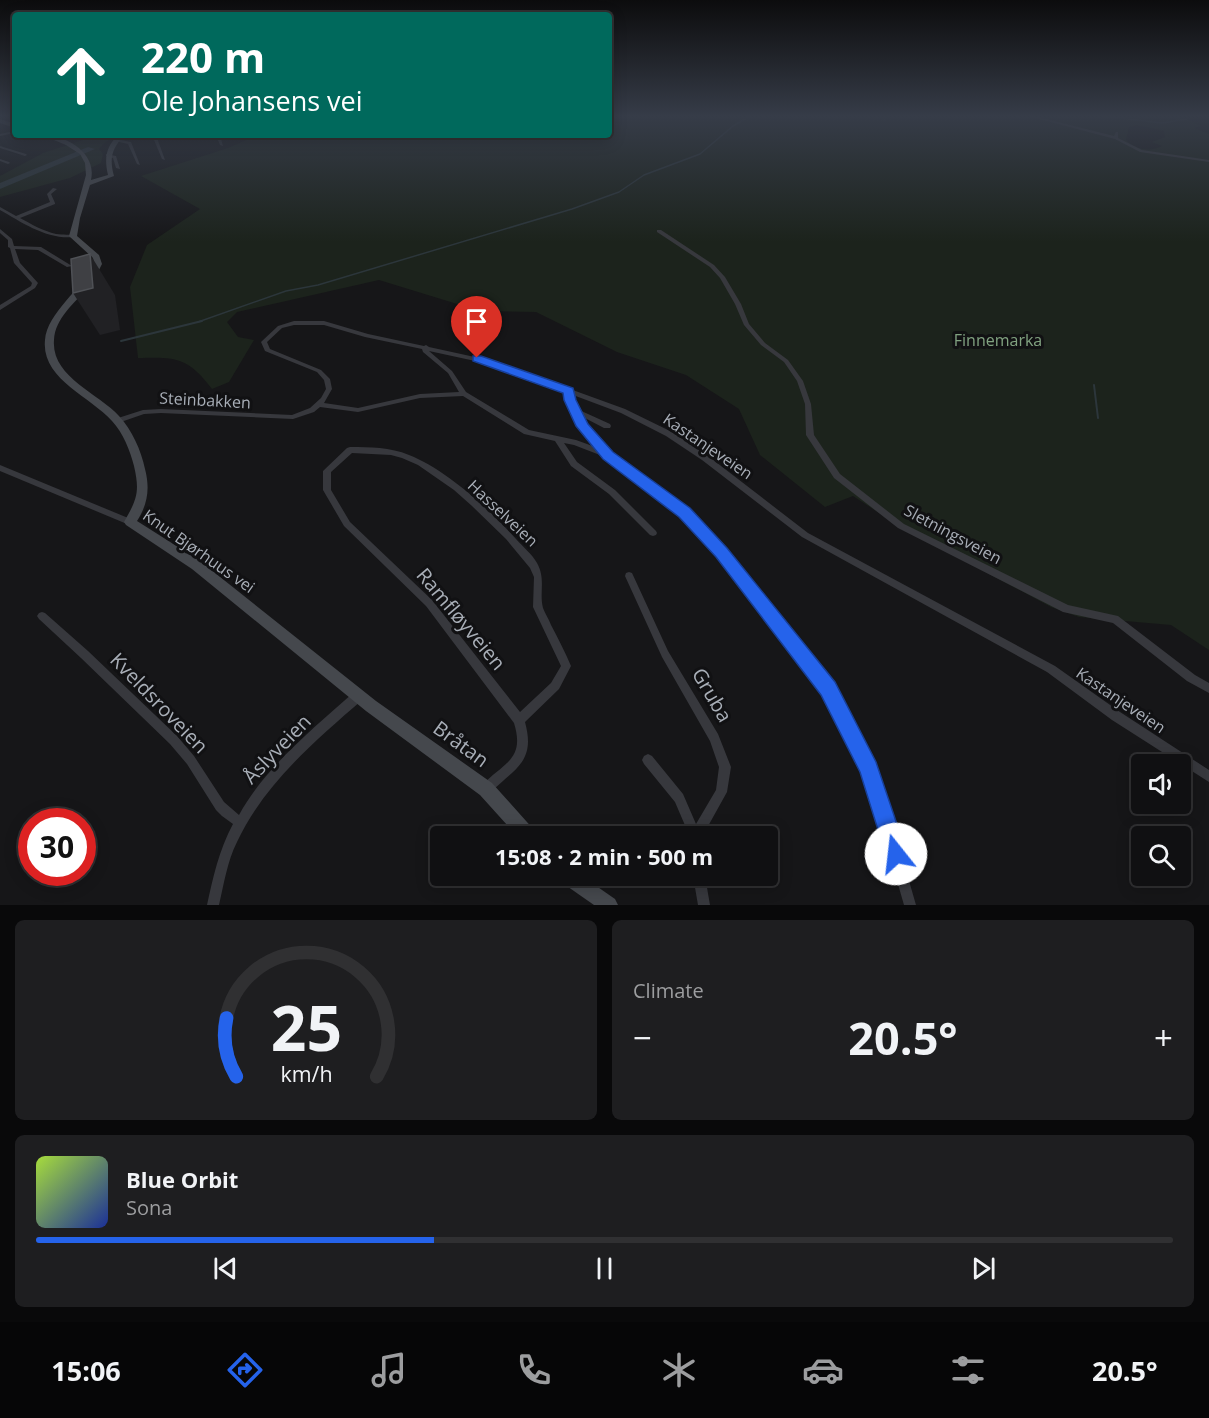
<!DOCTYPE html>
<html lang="en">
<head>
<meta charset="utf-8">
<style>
	body { margin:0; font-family:"Open Sans",sans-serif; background:#1e1e20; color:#f1f3f6; height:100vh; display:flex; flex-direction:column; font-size:22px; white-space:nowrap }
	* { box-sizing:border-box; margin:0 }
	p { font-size:20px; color:#9c9d9f }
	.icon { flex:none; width:33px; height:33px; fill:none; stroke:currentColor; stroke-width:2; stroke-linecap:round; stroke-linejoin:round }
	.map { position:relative; height:905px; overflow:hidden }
	.sheet { display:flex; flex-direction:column; gap:15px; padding:15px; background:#09090a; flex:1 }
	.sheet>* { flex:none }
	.banner { position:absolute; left:12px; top:12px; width:600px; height:126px; border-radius:6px; box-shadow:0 3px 15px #0003,0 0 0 2px #303032; background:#00695c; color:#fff; overflow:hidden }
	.buttons { position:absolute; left:1131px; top:754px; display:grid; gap:12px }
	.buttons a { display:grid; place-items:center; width:60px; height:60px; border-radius:6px; background:#101012; box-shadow:0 3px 15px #0003,0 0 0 2px #303032; font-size:30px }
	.speed { position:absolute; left:18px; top:808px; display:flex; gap:12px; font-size:30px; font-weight:700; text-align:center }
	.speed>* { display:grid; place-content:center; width:78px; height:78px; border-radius:50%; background:#101012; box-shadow:0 3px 15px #0003,0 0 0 2px #303032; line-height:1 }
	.speed .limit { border:9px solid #d22; background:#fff; color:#111 }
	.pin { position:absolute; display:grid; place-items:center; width:51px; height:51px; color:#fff; margin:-62px -26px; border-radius:50% 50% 50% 0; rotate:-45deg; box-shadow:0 0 6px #0007 }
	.pin .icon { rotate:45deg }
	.me { position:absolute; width:66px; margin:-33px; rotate:344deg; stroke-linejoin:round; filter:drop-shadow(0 0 4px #0008) }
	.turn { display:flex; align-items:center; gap:21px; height:126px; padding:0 30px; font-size:27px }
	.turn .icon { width:78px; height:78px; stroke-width:2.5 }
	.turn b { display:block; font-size:42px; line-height:51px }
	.big { font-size:45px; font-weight:700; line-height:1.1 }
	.sheet .widget { flex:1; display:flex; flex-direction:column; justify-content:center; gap:9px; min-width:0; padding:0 21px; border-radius:9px; background:#1e1e20 }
	.sheet .dial { align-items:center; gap:0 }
	.dial svg { height:156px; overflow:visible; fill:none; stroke:#303032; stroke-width:7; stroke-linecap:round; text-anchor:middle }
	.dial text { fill:#f1f3f6; stroke:none }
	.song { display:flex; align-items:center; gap:18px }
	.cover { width:72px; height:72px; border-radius:9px; background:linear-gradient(135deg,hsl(80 70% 55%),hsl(230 70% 35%)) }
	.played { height:6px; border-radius:3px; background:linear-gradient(90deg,#2563eb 35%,#303032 35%) }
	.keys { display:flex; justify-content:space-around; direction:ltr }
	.heat { display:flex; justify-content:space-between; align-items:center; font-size:33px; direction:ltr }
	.sheet .tiles { flex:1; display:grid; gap:15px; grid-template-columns:1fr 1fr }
	.widget:last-child { grid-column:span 2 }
	.trip { position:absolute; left:430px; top:826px; width:348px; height:60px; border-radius:6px; background:#101012; box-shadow:0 3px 15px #0003,0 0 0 2px #303032; font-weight:700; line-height:60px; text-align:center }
	.menu { display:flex; height:96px; justify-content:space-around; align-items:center; background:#060607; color:#9c9d9f }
	.menu .icon { width:42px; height:42px }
	.menu .current { color:#2563eb }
	.menu b { font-size:27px; color:#f1f3f6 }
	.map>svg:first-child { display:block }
	.green { fill:#1c231c; fill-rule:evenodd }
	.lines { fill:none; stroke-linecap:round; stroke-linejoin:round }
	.stream-far1 { stroke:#2c363b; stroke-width:1.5 }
	.stream { stroke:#2c363b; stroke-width:2 }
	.river { fill:#2c363b; fill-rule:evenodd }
	.street { fill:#37383d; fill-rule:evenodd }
	.secondary { fill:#45484d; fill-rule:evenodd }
	.shaded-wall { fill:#212124 }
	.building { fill:#3f4044; stroke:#4f5156; stroke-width:1.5 }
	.route { fill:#2563eb; stroke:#184099; stroke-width:1.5 }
	.labels { text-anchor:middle; stroke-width:6; stroke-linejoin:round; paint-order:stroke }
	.park-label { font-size:16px; fill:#81a280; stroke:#111113 }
	.street-label { font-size:16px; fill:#a8aeb7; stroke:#111113 }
	.near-street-label { font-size:20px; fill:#a8aeb7; stroke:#111113 }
</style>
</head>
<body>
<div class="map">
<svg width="1209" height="905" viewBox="0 0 1209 905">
	<rect width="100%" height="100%" fill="#161618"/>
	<!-- green -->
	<g class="green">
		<path d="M609,115h569l23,11 -7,2 15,6v516l-38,-25 -92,-8 -28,-10 -152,-81 -46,-30 -28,11 -65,-52 -21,-46 -53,-34 -69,-23 -81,-40 -56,-1 -101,-31 -142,32 -10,10 11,15 16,3 -25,42 -17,7c-24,-32 -36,-32 -74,-31l-8,-71 17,-42 53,-36 -59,-33 87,-28 30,-13h351zM1137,125l27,6 1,6 -13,5 10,4c-11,6 -27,4 -36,-6l3,-13z"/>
		<polygon points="75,135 118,135 104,143 99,149 103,154 101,163 70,178 0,197 0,176 43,153 83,140 72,137"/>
	</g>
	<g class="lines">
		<!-- stream-far1 -->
		<g class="stream-far1">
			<polyline points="1104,116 1162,123 1187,119"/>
			<polyline points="884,121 887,115"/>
			<polyline points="198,322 286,291 318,285 572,209 619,192 644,175 700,154 733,126 752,115"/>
		</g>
		<!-- stream -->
		<g class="stream">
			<polyline points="121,341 202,321"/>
			<polyline points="1094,385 1098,418"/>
		</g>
		<!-- river -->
		<polygon class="river" points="88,147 95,149 0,189 0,183"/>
		<!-- street -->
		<g class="street">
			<polygon points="1024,115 1030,115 1114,136 1116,132 1118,132 1118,138 1142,150 1209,160 1209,162 1140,152 1115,139"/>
			<polygon points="15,131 15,133 0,136 0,134"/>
			<polygon points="152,135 156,135 165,160 162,159"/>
			<polygon points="216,135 220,135 223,146 220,145"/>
			<polygon points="115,139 131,142 140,165 137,164 128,144 115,141"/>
			<polygon points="0,146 26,154 27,155 25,156 0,148"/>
			<polygon points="106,154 116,156 120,169 116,168 113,158 106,156"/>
			<polygon points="0,159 9,162 10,163 8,164 0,161"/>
			<path d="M53,188l4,1 -6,5 4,9v1l-35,14c11,6 23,13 36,16 7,1 14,0 20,2l-1,1c-28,3 -52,-14 -75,-27v-3l16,9 34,-14 -3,-8z"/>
			<polygon points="0,229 12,239 14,246 41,247 72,266 67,267 38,250 15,249 20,263 38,283 35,288 0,310 0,305 31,286 32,283 14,263 10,248 8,247 8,240 0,233"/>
			<polygon points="657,230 661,230 714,265 725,277 741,304 749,324 765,343 788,360 803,381 811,404 814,435 840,474 904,524 1068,605 1118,616 1195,675 1209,683 1209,693 1187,681 1113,623 1063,612 898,528 834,478 806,435 805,404 797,381 784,362 761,345 744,325 735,304 720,278 710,267 657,232"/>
			<path d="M294,321h30l44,13 56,12 2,-1 3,2 64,14 132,48 47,23 36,24 100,77 247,133 65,46 89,58v12l-97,-62 -65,-48 -245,-135 -100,-77 -36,-24 -45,-23 -48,-18 4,14 33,15 1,2 -1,2h-6l-23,-12 10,15 19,22 78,58 36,39 108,136 29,51 23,57 32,111h-12l-32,-111 -19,-50 -29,-52 -106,-138 -36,-39 -77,-58 -31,-12 -10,-2 13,19 38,28 41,41 1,2 -1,2 -3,1 -3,-1 -41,-41 -38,-28 -16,-25 -31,-7 -61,-38 -43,2 -62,14 -38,-5 -6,5 -21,7 -132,-6 -17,1 -26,9 -4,-2 1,-2 28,-9 18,-1 131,6 18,-7 11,-10 5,-9 -2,-9 -7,-8 -52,-21 -4,-9 17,-16zM294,325h30l41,12 57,12 1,3 25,21 11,19 -39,2 -62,14 -34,-5 8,-14 -2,-10 -9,-9 -51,-21 -3,-7 15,-14zM429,351l60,13 77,28c3,23 17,39 32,56l-22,-8 -47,-10 -63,-38 -14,-21z"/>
			<path d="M350,447c20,0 40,0 59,8 38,15 80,54 107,84 7,8 16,15 21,24 9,16 2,30 6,45 2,6 6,11 8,17 7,13 14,27 20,41l-12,23 -34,33c11,40 -10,46 -35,71l-4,2 -4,-2 -2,-4 2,-4c23,-23 43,-26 32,-62l-88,-117 -82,-80 -21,-36v-19l24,-23zM352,453l39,2 11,3 16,7 36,25 18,16 34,33 24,29 4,9 -1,30 28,59 -10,17 -31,29 -88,-112 -82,-78 -19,-32v-18z"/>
			<polygon points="0,465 133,520 134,522 133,524 130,525 127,524 0,471"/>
			<polygon points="629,572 632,573 668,651 718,734 731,767 727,792 702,837 690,837 675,802 644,764 642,760 644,756 648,754 652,756 683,794 696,824 716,790 719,767 710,741 662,657 625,576 626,573"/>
			<path d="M42,612l3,1 43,38 89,85 17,20 30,46 15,13c26,-48 75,-87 115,-123l4,-1 4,1 1,4 -1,4c-47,41 -98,84 -125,142 -10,20 -13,42 -18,63h-12c6,-28 12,-55 26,-81l-11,-8 -6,-6 -29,-46 -17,-20 -89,-86 -42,-39 -2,-3 2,-3z"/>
			<polygon points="693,876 705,876 710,905 698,905"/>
		</g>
		<!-- secondary -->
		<g class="secondary">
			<polygon points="0,119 15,124 15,128 0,123"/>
			<path d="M42,135c25,0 55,18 49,45l17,-5c-4,-17 -2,-28 10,-40h6c-12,14 -15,23 -10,41l-24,9 -10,33 -3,18 22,19 3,9c-4,8 -8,16 -14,23 -13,16 -33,31 -34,53 -3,37 44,53 65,76 13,14 22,34 26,53 5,19 3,35 -8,52l63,40 176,140 116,82 43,48 2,6h-19l-38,-42 -114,-84 -174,-142 -66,-44 -2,-3c13,-23 16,-30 10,-56 -4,-16 -11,-33 -22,-45 -22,-25 -71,-42 -67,-81 2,-27 37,-51 49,-76l-1,-6 -24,-22 17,-61 -1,-12 -5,-9 -14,-9z"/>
			<polygon points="558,876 582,876 615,899 618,905 594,905 561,882"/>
		</g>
	</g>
	<!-- shaded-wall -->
	<polygon class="shaded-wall" points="90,254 115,295 120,330 100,335 73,293"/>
	<!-- building -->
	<polygon class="building" points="90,254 93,288 73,293 71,259"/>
	<!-- sky -->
	<linearGradient id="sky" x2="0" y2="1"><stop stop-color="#0c0c0d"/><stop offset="0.48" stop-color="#363c48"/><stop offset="1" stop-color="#363c48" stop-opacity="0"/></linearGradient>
	<rect width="1209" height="242" fill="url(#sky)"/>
	<!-- route -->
	<polygon class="route" points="473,356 481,356 573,388 576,400 588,424 613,452 690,508 727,548 835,682 876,762 907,854 904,862 896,865 888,862 860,772 821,695 716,557 679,517 603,459 576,426 564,400 563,393 473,361"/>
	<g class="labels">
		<!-- park labels -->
		<g class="park-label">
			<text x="998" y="346">Finnemarka</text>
		</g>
		<!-- street labels -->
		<g class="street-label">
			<text transform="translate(205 400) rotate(3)" y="6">Steinbakken</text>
			<text transform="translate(708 446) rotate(34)" y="6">Kastanjeveien</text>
			<text transform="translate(503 513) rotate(43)" y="6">Hasselveien</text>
			<text transform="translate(953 534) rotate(28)" y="6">Sletningsveien</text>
			<text transform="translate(199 551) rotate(35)" y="6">Knut Bjørhuus vei</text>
			<text transform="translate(1121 700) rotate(34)" y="6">Kastanjeveien</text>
		</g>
		<!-- near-street labels -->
		<g class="near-street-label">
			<text transform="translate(461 619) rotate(50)" y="7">Ramfløyveien</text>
			<text transform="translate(712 695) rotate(60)" y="7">Gruba</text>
			<text transform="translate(159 703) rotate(46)" y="7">Kveldsroveien</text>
			<text transform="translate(461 744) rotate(36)" y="7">Bråtan</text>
			<text transform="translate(277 749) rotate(-46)" y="7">Åslyveien</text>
		</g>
	</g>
</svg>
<div class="buttons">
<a><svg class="icon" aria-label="sound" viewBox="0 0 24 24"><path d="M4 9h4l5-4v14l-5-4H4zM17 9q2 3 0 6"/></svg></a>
<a><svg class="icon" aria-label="search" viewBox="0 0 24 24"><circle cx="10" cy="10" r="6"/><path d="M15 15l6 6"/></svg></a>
</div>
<div class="speed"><div class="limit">30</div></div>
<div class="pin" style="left:477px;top:358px;background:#d93025"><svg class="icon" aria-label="arrive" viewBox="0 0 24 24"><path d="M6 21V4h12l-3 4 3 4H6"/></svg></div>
<svg class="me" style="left:896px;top:854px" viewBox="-20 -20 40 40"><circle r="19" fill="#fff"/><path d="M0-13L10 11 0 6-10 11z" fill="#2563eb"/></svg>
<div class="trip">15:08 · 2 min · 500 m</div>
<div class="banner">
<div class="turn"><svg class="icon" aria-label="ahead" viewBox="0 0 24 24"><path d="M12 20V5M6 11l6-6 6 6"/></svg><div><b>220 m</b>Ole Johansens vei</div></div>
</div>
</div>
<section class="sheet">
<div class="tiles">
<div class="widget dial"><svg viewBox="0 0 100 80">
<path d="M14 69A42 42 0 1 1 86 69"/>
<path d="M14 69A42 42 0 0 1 9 39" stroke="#2563eb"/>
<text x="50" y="56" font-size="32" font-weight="700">25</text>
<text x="50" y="72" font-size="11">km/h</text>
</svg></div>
<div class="widget"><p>Climate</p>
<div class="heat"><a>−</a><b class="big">20.5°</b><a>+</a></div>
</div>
<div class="widget">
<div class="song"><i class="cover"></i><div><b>Blue Orbit</b><p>Sona</p></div></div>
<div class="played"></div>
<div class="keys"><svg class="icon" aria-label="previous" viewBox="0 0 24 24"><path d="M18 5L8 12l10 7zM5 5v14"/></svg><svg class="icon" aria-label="pause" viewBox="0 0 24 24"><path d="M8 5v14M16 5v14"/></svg><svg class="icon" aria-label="next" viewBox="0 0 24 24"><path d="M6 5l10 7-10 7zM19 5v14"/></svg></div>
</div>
</div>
</section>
<nav class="menu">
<b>15:06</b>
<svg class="icon current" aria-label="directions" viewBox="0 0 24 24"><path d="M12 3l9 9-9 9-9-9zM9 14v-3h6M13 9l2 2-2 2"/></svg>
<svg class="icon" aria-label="music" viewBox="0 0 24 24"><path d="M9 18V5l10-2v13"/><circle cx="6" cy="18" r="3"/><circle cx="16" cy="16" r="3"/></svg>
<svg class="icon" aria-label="phone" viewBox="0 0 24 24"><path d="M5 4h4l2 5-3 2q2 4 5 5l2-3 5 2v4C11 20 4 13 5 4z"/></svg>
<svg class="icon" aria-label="climate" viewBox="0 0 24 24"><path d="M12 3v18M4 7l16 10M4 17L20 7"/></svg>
<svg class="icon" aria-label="car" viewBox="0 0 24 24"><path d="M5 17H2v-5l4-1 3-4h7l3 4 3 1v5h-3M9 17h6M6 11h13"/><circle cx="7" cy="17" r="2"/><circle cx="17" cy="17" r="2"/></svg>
<svg class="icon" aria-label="filters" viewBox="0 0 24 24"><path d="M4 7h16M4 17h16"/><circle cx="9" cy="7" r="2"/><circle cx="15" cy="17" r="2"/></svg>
<b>20.5°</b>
</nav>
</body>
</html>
